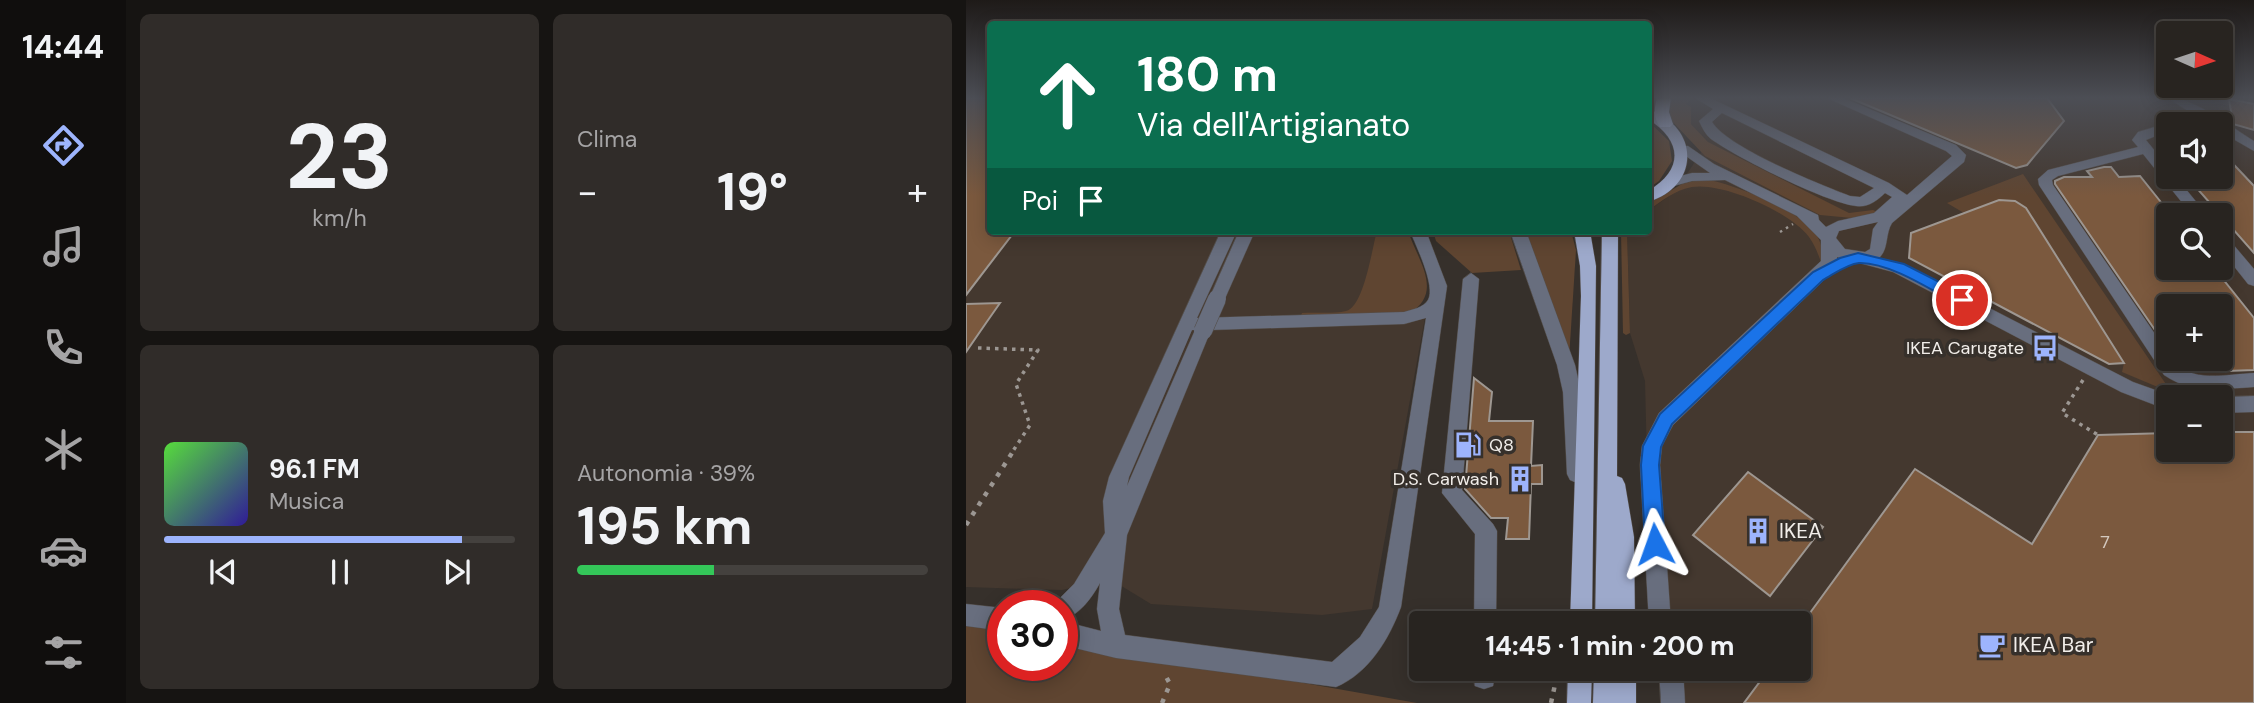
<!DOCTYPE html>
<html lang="it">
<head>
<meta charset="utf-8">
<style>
	body { margin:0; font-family:"DM Sans",sans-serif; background:#302c29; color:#f1f3f6; height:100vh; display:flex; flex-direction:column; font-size:26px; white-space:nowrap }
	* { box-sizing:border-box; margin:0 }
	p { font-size:23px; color:#a5a4a5 }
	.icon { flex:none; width:38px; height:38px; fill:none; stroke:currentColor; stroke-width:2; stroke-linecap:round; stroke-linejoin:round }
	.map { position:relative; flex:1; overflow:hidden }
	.drawer { display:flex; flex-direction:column; gap:14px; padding:14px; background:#161412; width:840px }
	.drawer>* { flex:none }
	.hud { position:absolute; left:21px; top:21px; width:665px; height:214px; border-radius:7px; box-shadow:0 4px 18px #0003,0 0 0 2px #44413e; background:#0b6e4f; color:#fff; overflow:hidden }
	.needle { width:46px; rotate:93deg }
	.buttons { position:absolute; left:1190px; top:21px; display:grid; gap:14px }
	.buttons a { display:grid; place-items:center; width:77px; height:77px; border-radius:7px; background:#282420; box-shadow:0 4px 18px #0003,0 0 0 2px #44413e; font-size:35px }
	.speed { position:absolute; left:21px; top:590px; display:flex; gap:14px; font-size:35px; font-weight:700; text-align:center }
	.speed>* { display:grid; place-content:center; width:91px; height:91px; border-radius:50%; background:#282420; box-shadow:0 4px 18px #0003,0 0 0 2px #44413e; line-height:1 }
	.speed .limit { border:10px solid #d22; background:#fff; color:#111 }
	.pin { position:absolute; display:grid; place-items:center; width:60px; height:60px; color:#fff; margin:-30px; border:4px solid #fff; border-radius:50%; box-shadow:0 2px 7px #0007 }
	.me { position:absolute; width:77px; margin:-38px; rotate:356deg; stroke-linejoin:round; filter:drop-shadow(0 0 5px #0008) }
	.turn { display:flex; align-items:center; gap:24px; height:147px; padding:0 35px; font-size:32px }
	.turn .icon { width:91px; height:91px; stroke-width:2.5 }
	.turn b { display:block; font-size:49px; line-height:60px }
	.then { display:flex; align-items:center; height:66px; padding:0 35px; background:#0003; gap:14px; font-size:26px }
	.big { font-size:52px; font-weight:700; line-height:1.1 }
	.drawer .card { flex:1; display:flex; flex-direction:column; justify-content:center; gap:10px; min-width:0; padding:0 24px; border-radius:10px; background:#302c29 }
	.drawer .dial { align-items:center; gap:0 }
	.dial b { font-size:91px; line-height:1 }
	.song { display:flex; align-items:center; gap:21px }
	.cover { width:84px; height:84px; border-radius:10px; background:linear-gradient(135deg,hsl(110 70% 55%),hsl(250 70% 35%)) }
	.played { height:7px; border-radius:4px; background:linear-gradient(90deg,#9db4fd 85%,#44413e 85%) }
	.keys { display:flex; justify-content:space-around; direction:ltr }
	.heat { display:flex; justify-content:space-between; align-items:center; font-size:38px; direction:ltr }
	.charge { height:10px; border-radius:5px; background:linear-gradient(90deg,#34c759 39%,#44413e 0) }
	.drawer .tiles { flex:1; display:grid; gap:14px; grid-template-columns:repeat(2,1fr) }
	.trip { position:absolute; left:443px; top:611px; width:402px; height:70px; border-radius:7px; background:#282420; box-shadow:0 4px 18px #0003,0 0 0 2px #44413e; font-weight:700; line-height:70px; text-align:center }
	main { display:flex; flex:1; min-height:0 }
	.tabs { display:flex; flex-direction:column; width:126px; justify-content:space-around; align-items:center; background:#100e0d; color:#a5a4a5 }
	.tabs .icon { width:49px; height:49px }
	.tabs .on { color:#9db4fd }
	.tabs b { font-size:32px; color:#f1f3f6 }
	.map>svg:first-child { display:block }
	.built { fill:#44382f; fill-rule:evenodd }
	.green { fill:#5f4531 }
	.building { fill:#7b593e; stroke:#9e9791; stroke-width:2 }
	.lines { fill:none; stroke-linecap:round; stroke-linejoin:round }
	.minor-casing { stroke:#544e4a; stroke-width:1 }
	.major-casing { stroke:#544e4a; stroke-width:1 }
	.highway-casing { stroke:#544e4a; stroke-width:2 }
	.path-far2 { stroke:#9c9793; stroke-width:2.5; stroke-dasharray:2.5 4.5; stroke-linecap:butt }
	.path-far1 { stroke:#9c9793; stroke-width:3.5; stroke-dasharray:3.5 5; stroke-linecap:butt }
	.path { stroke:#9c9793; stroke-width:4.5; stroke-dasharray:4.5 7; stroke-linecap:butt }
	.minor { fill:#686e7e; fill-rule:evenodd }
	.major { fill:#9da9cb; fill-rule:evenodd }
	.highway { fill:#b2c0ea; fill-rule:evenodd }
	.minor-bridge-casing { stroke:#544e4a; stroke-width:19; stroke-linecap:butt }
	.minor-bridge { stroke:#686e7e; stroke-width:18 }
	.route { fill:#1a73e8; stroke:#114b97; stroke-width:2 }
	.labels { text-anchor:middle; stroke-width:7; stroke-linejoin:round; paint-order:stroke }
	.poi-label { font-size:18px; fill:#f2eeea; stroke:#36302b; text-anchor:end }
	.near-number-label { font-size:18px; fill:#d4c9bf }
	.near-poi-label { font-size:21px; fill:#f2eeea; stroke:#36302b; text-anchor:start }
</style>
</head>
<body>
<main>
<nav class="tabs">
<b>14:44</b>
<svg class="icon on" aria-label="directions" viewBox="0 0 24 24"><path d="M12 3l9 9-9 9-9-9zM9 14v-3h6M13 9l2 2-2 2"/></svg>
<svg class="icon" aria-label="music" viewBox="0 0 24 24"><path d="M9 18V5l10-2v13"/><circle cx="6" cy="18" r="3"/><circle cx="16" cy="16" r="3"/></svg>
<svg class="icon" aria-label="phone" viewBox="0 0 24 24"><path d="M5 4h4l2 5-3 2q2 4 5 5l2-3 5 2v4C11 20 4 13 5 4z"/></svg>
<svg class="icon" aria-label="climate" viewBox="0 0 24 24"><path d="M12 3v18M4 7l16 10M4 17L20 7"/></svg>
<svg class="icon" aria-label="car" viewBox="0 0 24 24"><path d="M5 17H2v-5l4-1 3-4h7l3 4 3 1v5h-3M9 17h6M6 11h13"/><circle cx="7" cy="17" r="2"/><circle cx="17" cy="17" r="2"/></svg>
<svg class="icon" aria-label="filters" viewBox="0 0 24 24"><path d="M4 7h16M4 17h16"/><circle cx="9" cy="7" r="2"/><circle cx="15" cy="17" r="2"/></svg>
</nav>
<section class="drawer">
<div class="tiles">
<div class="card dial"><b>23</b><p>km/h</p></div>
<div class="card"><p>Clima</p>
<div class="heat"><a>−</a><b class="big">19°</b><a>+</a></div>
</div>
<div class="card">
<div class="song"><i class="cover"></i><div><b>96.1 FM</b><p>Musica</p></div></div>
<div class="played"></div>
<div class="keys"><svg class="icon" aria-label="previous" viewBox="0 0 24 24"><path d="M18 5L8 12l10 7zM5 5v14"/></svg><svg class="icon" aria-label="pause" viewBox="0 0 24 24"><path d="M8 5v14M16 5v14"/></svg><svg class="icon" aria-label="next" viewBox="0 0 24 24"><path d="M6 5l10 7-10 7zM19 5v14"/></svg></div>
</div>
<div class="card"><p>Autonomia · 39%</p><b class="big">195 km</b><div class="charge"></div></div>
</div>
</section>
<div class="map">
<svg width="1288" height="703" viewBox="0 0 1288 703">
	<rect width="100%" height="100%" fill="#36302b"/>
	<!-- built -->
	<g class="built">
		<polygon points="0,98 24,98 24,231 412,231 394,309 460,312 406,609 356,615 185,604 144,579 96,590 0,587"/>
		<path d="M727,98h561v605h-589l-1,-34 135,-1v-45h-148l-6,-242 -15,-48 -3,-102h21l1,-21 26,-18 33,-50 -17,-18 -5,-20zM1202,124h53v53h-53zM1202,215h53v53h-53zM1202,306h53v53h-53zM1202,397h53v53h-53z"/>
	</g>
	<!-- green -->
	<g class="green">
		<polygon points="704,98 727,98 720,104 725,107 725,124 742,142 883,213 907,210 913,213 886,218 854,215 739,156 704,119 701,105"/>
		<polygon points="683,122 703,141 706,161 693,181 683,188"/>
		<path d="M1057,174l149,219 -50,-21 2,-9 -98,-155c-22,-14 -40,-3 -62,5l-17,-10z"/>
		<path d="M734,179c27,1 97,31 114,52 7,10 10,20 7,31 -3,-8 -6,-17 -12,-25 -19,-25 -86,-55 -117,-50 -17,3 -30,14 -43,23v-7l33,-19z"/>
		<path d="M411,231h31c10,30 37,62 0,83l-108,4 2,-5c14,-1 31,1 44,-2 18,-4 26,-63 31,-80z"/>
		<polygon points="467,231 543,231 555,270 506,273 470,241"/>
		<polygon points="558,231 605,231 610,250 603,359"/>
		<polygon points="655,231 661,231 664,333 660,335 657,333"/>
		<polygon points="0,623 37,630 37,665 96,665 96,640 451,703 0,703"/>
	</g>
	<!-- building -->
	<g class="building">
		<polygon points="0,98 24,98 24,231 49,231 0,295"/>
		<polygon points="884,98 1081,98 1098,121 1061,165 1050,168"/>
		<polygon points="1263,99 1288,104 1288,130 1267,124"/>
		<polygon points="1255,151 1288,186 1288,253 1221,177 1255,177"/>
		<polygon points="1138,167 1145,167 1153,177 1174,176 1202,211 1202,268 1248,268 1288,318 1288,370 1233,372 1215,365 1209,359 1255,359 1255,306 1202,306 1202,349 1089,184 1089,181 1098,177 1126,177 1121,171"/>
		<polygon points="1033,200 1049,201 1060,208 1158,363 1143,364 943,258 945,233"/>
		<polygon points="34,303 20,323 0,352 0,304"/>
		<polygon points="508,378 526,392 523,421 567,421 565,466 576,465 576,484 565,484 563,539 540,539 542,518 525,518 499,489"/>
		<polygon points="1255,432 1288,432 1288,703 778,703 804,668 833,668 833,628 949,469 1066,544 1132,435 1202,433 1202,450 1255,450"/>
		<polygon points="782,472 857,527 804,596 727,535"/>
	</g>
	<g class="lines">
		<!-- minor casing -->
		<g class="minor-casing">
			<g id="minor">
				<path d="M729,98h15l179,85 18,12 45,-39 -6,-5 -119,-53h16l113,47 10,10 -2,7 -72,61c-7,11 -3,26 -13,35l25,6 229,118 42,15h-7v13l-47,-18 -228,-120 -56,-15v5l-13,18 -151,145 -11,21 -2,19 11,158h-22l-9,-158 2,-19 17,-33 162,-152v-21l-24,-24 -72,-36 -33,1 -22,6 -5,-1v-6l27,-7h18l-34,-24 2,-3h10l26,18 104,51 1,5 7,7 12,-6 36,-8 18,-16 -7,-4c-8,8 -18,15 -29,13 -29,-3 -120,-49 -145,-67 -6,-5 -9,-12 -12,-18l14,-12zM756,113l152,75 -14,9 -10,-1c-31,-12 -122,-48 -138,-74zM912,222l-5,7 -3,20 -5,3 -20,-3 -9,-11 3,-7z"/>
				<path d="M1202,98c26,-1 63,29 86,43v10l-33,-19v-8h-13z"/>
				<path d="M1202,123l5,1h-5v7l-22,9 22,27v10h8l31,38h-15l-49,-61 -85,22 -6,4 1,5 115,168v6h4c17,25 56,15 82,14v14c-32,2 -63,7 -90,-12l-125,-190 -1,-6 10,-9 90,-23 -6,-7 6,-8z"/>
				<path d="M255,231h16l-40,87 207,-6c9,-3 19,-4 24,-12 8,-14 -12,-54 -18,-69h16l21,55 -46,321c-12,32 -32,66 -65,80l-220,-29 -54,-13v-24l39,10 -4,-22 3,-26c-9,16 -20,31 -38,38v-15h-10l22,-22 31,-51 -2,-32 6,-24zM460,318l-47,289 -19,30 -28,25 -207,-27 -6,-26 8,-74 84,-205 193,-6zM226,330h3l-68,156 2,-9z"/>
				<polygon points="273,231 289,231 257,303 245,303 243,299"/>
				<polygon points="544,231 560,231 609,365 615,392 621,474 618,480 611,483 604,480 601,474 597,392 591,365"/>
				<polygon points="1255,235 1260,236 1288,269 1288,286 1282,284 1255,250"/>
				<polygon points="505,273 513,279 496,490 527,524 531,531 530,623 508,623 509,534 476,493 497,279"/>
				<polygon points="1288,396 1288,412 1255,413 1255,397"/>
				<polygon points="0,604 37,608 37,631 0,626"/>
				<polygon points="506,668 530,668 527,686 518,689 509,686"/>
				<polygon points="693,668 717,668 719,703 695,703"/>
			</g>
		</g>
		<!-- major casing -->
		<g class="major-casing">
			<g id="major">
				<path d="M682,109c52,18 53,77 0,93v-11c36,-21 35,-50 0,-72z"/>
				<polygon points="608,231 624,231 630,266 626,623 604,623 615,296 614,266"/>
				<polygon points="636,231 652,231 651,476 656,478 659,484 668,537 669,623 629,623"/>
				<polygon points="602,668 626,668 625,703 601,703"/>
				<polygon points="628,668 670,668 670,703 627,703"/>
			</g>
		</g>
		<!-- highway casing -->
		<g class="highway-casing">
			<path id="highway" d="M691,98h14l-2,14 4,12 -3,3h-10c-7,-10 -6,-18 -3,-29z"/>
		</g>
		<!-- path-far2 -->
		<polyline class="path-far2" points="814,232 827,224"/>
		<!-- path-far1 -->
		<g class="path-far1">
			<polyline points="12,348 72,350 50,384 64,425 45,454"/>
			<polyline points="1117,380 1096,413 1132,435"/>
		</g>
		<!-- path -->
		<g class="path">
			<polyline points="0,525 46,453"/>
			<polyline points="22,640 37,643"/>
			<polyline points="196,703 204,684 198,673"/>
			<polyline points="585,703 592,671"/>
		</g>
		<!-- minor -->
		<use href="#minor" class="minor"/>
		<!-- major -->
		<use href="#major" class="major"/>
		<!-- highway -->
		<use href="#highway" class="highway"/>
		<!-- minor-bridge casing -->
		<g class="minor-bridge-casing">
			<polyline id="minor-bridge" points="237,331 251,299"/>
		</g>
		<!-- minor-bridge -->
		<use href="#minor-bridge" class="minor-bridge"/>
	</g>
	<!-- sky -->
	<linearGradient id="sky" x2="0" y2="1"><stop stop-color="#1e1a18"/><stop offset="0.5" stop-color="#4c4e55"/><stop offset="1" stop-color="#4c4e55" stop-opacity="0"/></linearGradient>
	<rect width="1288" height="196" fill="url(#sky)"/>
	<!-- route -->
	<path class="route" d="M892,253l46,11 63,32 3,4 -3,4h-10c-26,-14 -68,-42 -98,-41 -12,1 -25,11 -36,17l-151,144 -11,23 -2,18 6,79 -3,6 -7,3 -7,-3 -3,-6 -4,-79 2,-19 17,-32 153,-142 27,-14z"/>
	<!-- icons -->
	<defs>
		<g id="bus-bare" transform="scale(2.1)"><path d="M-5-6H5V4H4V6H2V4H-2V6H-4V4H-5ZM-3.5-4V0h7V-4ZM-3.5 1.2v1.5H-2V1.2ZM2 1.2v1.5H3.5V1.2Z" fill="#9db4fd" stroke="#36302b" stroke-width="2.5" paint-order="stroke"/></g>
		<g id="fuel-bare" transform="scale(2.1)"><path d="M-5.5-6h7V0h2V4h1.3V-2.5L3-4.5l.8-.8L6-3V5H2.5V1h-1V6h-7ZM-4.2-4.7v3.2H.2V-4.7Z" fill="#9db4fd" stroke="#36302b" stroke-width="2.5" paint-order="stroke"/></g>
		<g id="building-bare" transform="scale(2.1)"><path d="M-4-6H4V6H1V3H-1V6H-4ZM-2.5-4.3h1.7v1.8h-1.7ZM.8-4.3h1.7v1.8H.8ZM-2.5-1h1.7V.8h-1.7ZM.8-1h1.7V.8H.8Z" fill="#9db4fd" stroke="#36302b" stroke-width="2.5" paint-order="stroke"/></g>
		<g id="cafe-bare" transform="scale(2.1)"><path d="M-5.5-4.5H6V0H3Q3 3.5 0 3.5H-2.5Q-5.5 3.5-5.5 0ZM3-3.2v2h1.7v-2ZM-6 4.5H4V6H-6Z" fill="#9db4fd" stroke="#36302b" stroke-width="2.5" paint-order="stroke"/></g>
	</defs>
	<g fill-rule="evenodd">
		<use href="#bus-bare" x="1079" y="348"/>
		<use href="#fuel-bare" x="502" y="445"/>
		<use href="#building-bare" x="554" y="479"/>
		<use href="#building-bare" x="792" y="531"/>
		<use href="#cafe-bare" x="1026" y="645"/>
	</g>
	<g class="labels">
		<!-- poi labels -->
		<g class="poi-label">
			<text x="1058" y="354">IKEA Carugate</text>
			<text x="523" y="451" text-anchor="start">Q8</text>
			<text x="533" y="485">D.S. Carwash</text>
		</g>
		<!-- near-number labels -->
		<g class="near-number-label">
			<text x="1139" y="548">7</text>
		</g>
		<!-- near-poi labels -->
		<g class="near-poi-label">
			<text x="813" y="538">IKEA</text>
			<text x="1047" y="652">IKEA Bar</text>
		</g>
	</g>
</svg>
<div class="buttons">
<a><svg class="needle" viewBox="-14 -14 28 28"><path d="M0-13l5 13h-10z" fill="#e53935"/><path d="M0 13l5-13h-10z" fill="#a5a4a5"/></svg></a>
<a><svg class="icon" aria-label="sound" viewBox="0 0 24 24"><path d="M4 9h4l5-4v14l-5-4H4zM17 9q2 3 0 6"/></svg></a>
<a><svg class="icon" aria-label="search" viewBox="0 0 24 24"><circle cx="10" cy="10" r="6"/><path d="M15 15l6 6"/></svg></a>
<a>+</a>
<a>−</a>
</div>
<div class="speed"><div class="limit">30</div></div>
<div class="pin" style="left:996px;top:300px;background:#d93025"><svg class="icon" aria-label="arrive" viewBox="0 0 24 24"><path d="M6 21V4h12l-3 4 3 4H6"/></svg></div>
<svg class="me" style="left:689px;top:544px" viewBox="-20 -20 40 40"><path d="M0-17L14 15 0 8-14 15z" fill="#1a73e8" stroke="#fff" stroke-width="4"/></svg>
<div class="trip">14:45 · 1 min · 200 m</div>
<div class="hud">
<div class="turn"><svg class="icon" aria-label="ahead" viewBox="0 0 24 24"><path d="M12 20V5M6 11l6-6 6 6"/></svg><div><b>180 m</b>Via dell'Artigianato</div></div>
<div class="then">Poi<svg class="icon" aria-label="arrive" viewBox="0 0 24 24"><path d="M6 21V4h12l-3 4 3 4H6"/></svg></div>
</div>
</div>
</main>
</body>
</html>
